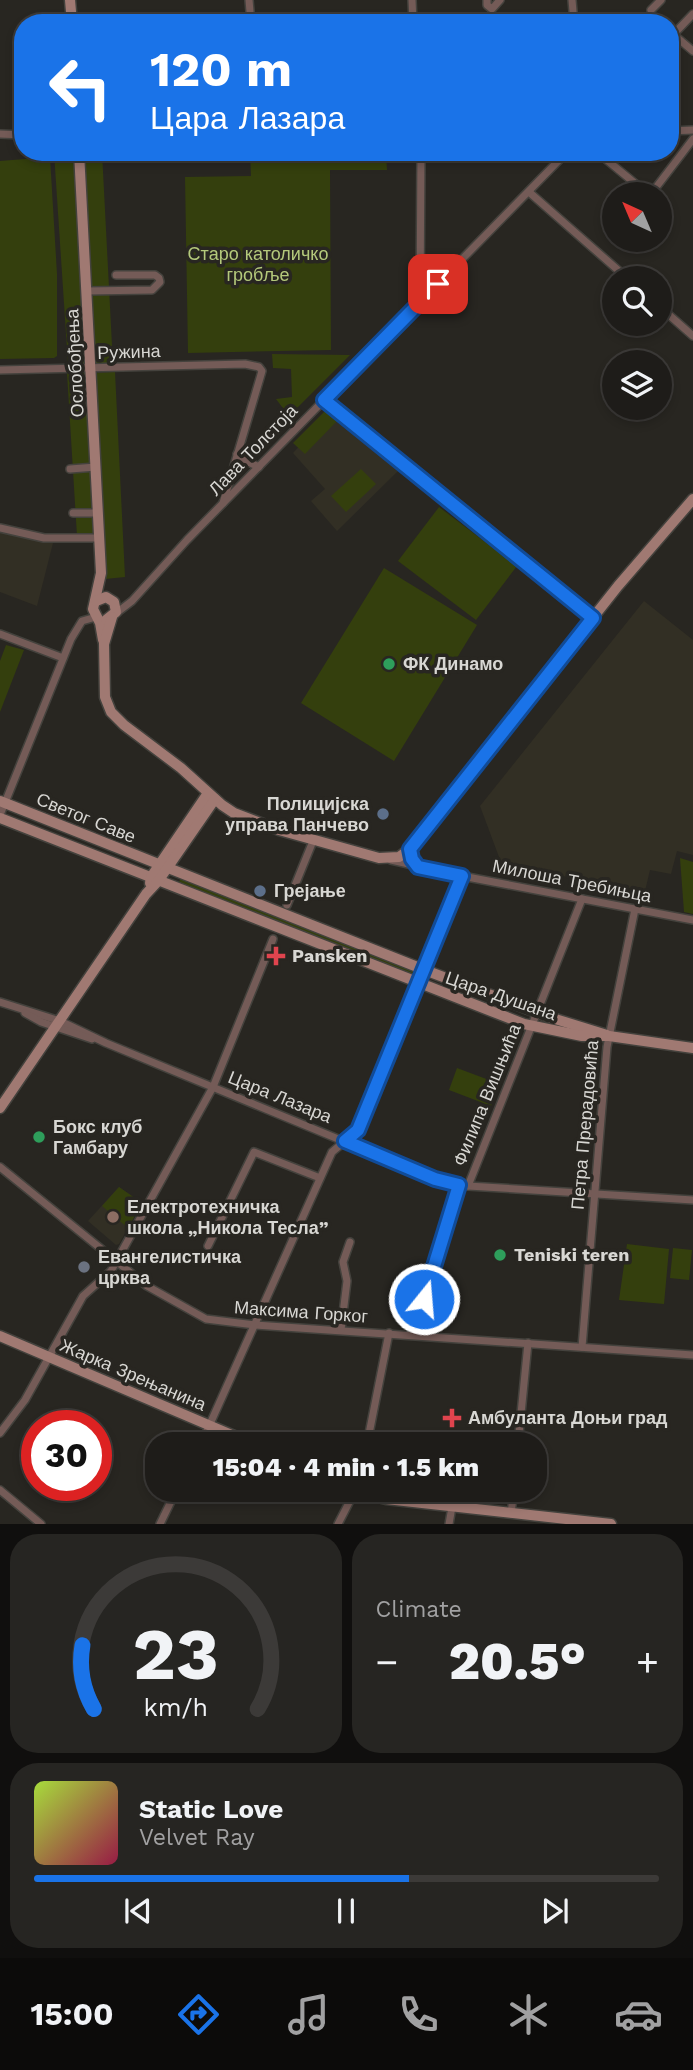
<!DOCTYPE html>
<html lang="en">
<head>
<meta charset="utf-8">
<style>
	body { margin:0; font-family:"Work Sans",sans-serif; background:#262522; color:#f1f3f6; height:100vh; display:flex; flex-direction:column; font-size:26px; white-space:nowrap }
	* { box-sizing:border-box; margin:0 }
	p { font-size:23px; color:#a1a1a2 }
	.icon { flex:none; width:38px; height:38px; fill:none; stroke:currentColor; stroke-width:2; stroke-linecap:round; stroke-linejoin:round }
	.map { position:relative; height:1524px; overflow:hidden }
	.panel { display:flex; flex-direction:column; gap:10px; padding:10px; background:#100f0e; flex:1 }
	.panel>* { flex:none }
	.banner { position:absolute; left:14px; top:14px; width:665px; height:147px; border-radius:28px; box-shadow:0 4px 10px #0003,0 0 0 2px #3c3a38; background:#1a73e8; color:#fff; overflow:hidden }
	.needle { width:46px; rotate:316deg }
	.buttons { position:absolute; left:602px; top:182px; display:grid; gap:14px }
	.buttons a { display:grid; place-items:center; width:70px; height:70px; border-radius:50%; background:#1e1c19; box-shadow:0 4px 10px #0003,0 0 0 2px #3c3a38; font-size:35px }
	.speed { position:absolute; left:21px; top:1410px; display:flex; gap:14px; font-size:35px; font-weight:700; text-align:center }
	.speed>* { display:grid; place-content:center; width:91px; height:91px; border-radius:50%; background:#1e1c19; box-shadow:0 4px 10px #0003,0 0 0 2px #3c3a38; line-height:1 }
	.speed .limit { border:10px solid #d22; background:#fff; color:#111 }
	.pin { position:absolute; display:grid; place-items:center; width:60px; height:60px; color:#fff; margin:-30px; border-radius:14px; box-shadow:0 4px 10px #0006 }
	.me { position:absolute; width:77px; margin:-38px; rotate:17deg; stroke-linejoin:round; filter:drop-shadow(0 0 5px #0008) }
	.turn { display:flex; align-items:center; gap:24px; height:147px; padding:0 21px; font-size:32px }
	.turn .icon { width:91px; height:91px; stroke-width:2.5 }
	.turn b { display:block; font-size:49px; line-height:60px }
	.big { font-size:52px; font-weight:800; line-height:1.1 }
	.panel .widget { flex:1; display:flex; flex-direction:column; justify-content:center; gap:10px; min-width:0; padding:0 24px; border-radius:28px; background:#262522 }
	.panel .dial { align-items:center; gap:0 }
	.dial svg { height:182px; overflow:visible; fill:none; stroke:#3c3a38; stroke-width:7; stroke-linecap:round; text-anchor:middle }
	.dial text { fill:#f1f3f6; stroke:none }
	.song { display:flex; align-items:center; gap:21px }
	.cover { width:84px; height:84px; border-radius:10px; background:linear-gradient(135deg,hsl(80 70% 55%),hsl(340 70% 35%)) }
	.played { height:7px; border-radius:4px; background:linear-gradient(90deg,#1a73e8 60%,#3c3a38 60%) }
	.keys { display:flex; justify-content:space-around; direction:ltr }
	.heat { display:flex; justify-content:space-between; align-items:center; font-size:38px; direction:ltr }
	.panel .tiles { flex:1; display:grid; gap:10px; grid-template-columns:1fr 1fr }
	.widget:last-child { grid-column:span 2 }
	.trip { position:absolute; left:145px; top:1432px; width:402px; height:70px; border-radius:28px; background:#1e1c19; box-shadow:0 4px 10px #0003,0 0 0 2px #3c3a38; font-weight:800; line-height:70px; text-align:center }
	.dock { display:flex; height:112px; justify-content:space-around; align-items:center; background:#0c0b0a; color:#a1a1a2 }
	.dock .icon { width:49px; height:49px }
	.dock .selected { color:#1a73e8 }
	.dock b { font-size:32px; color:#f1f3f6 }
	.map>svg:first-child { display:block }
	.built { fill:#322f24 }
	.green { fill:#343f0d }
	.lines { fill:none; stroke-linecap:round; stroke-linejoin:round }
	.street-casing { stroke:#44423d; stroke-width:10 }
	.secondary-casing { stroke:#44423d; stroke-width:13 }
	.street { stroke:#745b57; stroke-width:7 }
	.secondary { stroke:#a07972; stroke-width:10 }
	.route-casing { stroke:#114b97; stroke-width:18 }
	.route { stroke:#1a73e8; stroke-width:12 }
	.leisure-dot { fill:#2e9e5b; stroke:#282621; stroke-width:2.5 }
	.service-dot { fill:#5c6f8a; stroke:#282621; stroke-width:2.5 }
	.health-dot { fill:#e0444e; stroke:#282621; stroke-width:2.5 }
	.education-dot { fill:#8d6e63; stroke:#282621; stroke-width:2.5 }
	.worship-dot { fill:#6b7280; stroke:#282621; stroke-width:2.5 }
	.labels { text-anchor:middle; stroke-width:7; stroke-linejoin:round; paint-order:stroke }
	.park-label { font-size:18px; fill:#b4c97b; stroke:#282621 }
	.street-label { font-size:18px; fill:#d8d7d3; stroke:#282621 }
	.poi-label { font-size:18px; font-weight:bold; fill:#d8d7d3; stroke:#282621; text-anchor:start }
</style>
</head>
<body>
<div class="map">
<svg width="693" height="1524" viewBox="0 0 693 1524">
	<rect width="100%" height="100%" fill="#282621"/>
	<!-- built -->
	<g class="built">
		<polygon points="329,415 398,471 337,531 311,501 325,489 293,453"/>
		<polygon points="0,531 53,543 37,606 0,592"/>
		<polygon points="644,601 693,640 693,855 677,851 671,874 650,870 645,891 502,865 480,806"/>
		<polygon points="119,1187 142,1203 119,1244 116,1245 88,1221"/>
	</g>
	<!-- green -->
	<g class="green">
		<polygon points="54,152 74,152 86,364 68,364"/>
		<polygon points="82,152 102,152 113,365 93,365"/>
		<polygon points="250,152 386,152 387,170 330,170 331,350 188,353 185,177 251,176"/>
		<polygon points="50,157 57,274 57,356 54,358 0,359 0,161"/>
		<polygon points="272,354 350,355 289,416 276,399 292,397 291,369 273,368"/>
		<polygon points="88,372 88,386 74,388 75,408 89,408 96,535 77,536 67,373"/>
		<polygon points="115,372 125,577 105,579 93,373"/>
		<polygon points="327,409 338,420 305,454 293,443"/>
		<polygon points="361,469 376,484 346,512 331,496"/>
		<polygon points="439,507 517,566 476,620 398,561"/>
		<polygon points="384,568 477,625 394,761 301,703"/>
		<polygon points="6,645 24,650 0,712 0,661"/>
		<polygon points="680,858 693,862 693,914 684,912"/>
		<polygon points="181,878 416,970 413,976 177,886"/>
		<polygon points="457,1068 489,1080 488,1085 491,1086 488,1094 495,1097 491,1106 449,1090"/>
		<polygon points="119,1187 142,1203 128,1228 102,1206"/>
		<polygon points="627,1244 669,1249 664,1304 619,1300"/>
		<polygon points="673,1248 692,1250 689,1280 670,1278"/>
	</g>
	<g class="lines">
		<!-- street casing -->
		<g class="street-casing">
			<g id="street">
				<polyline points="249,0 251,23"/>
				<polyline points="412,0 413,23"/>
				<polyline points="487,0 487,5 492,9 500,0"/>
				<polyline points="572,0 574,23"/>
				<polyline points="651,10 661,0"/>
				<polyline points="674,35 693,51"/>
				<polyline points="670,38 693,14"/>
				<polyline points="670,131 693,130"/>
				<polyline points="0,134 23,135"/>
				<polyline points="597,152 648,194"/>
				<polyline points="529,192 627,278"/>
				<polyline points="651,194 693,139"/>
				<polyline points="86,291 152,290 160,282 159,278 155,275 116,275"/>
				<polyline points="420,301 421,152"/>
				<polyline points="660,307 693,336"/>
				<polyline points="0,370 245,364 259,367 262,371 260,378 223,503"/>
				<polyline points="324,400 593,619"/>
				<polyline points="237,454 244,460 259,467"/>
				<polyline points="70,469 96,467"/>
				<polyline points="73,513 98,513"/>
				<polyline points="0,528 44,538 99,538"/>
				<polyline points="115,614 132,601 187,540 567,152"/>
				<polyline points="0,634 63,658"/>
				<polyline points="0,815 71,639 82,621 96,617"/>
				<polyline points="391,860 462,876 693,920"/>
				<polyline points="287,905 313,841"/>
				<polyline points="0,1002 60,1021 106,1043 435,1179 468,1186 693,1200"/>
				<polyline points="25,1013 41,1022 92,1039"/>
				<polyline points="0,1167 147,1286 206,1319 255,1325 693,1355"/>
				<polyline points="468,1186 582,899"/>
				<polyline points="208,1246 254,1152 320,1178"/>
				<polyline points="341,1330 347,1281 343,1262 350,1242"/>
				<polyline points="414,1334 459,1185"/>
				<polyline points="582,1347 607,1047 635,909"/>
				<polyline points="0,1433 25,1400 83,1296 111,1271 213,1087 273,939"/>
				<polyline points="201,1444 332,1152 358,1130 462,876"/>
				<polyline points="367,1444 389,1333"/>
				<polyline points="518,1444 528,1343"/>
				<polyline points="0,1490 41,1524"/>
				<polyline points="511,1514 514,1489"/>
				<polyline points="160,1524 177,1489"/>
				<polyline points="338,1524 356,1489"/>
				<polyline points="449,1524 452,1507"/>
			</g>
		</g>
		<!-- secondary casing -->
		<g class="secondary-casing">
			<g id="secondary">
				<polyline points="70,0 72,23"/>
				<polyline points="79,152 101,573 93,609 100,623 103,640"/>
				<polyline points="96,601 106,597 114,602 116,612 106,620"/>
				<polyline points="112,617 104,644 105,697 111,712 124,725 181,768 222,805 234,813 279,830 379,858 399,857 410,849 618,586 693,499"/>
				<polyline points="0,801 430,972 552,1018 607,1035"/>
				<polyline points="0,818 524,1024 582,1036 609,1036 693,1048"/>
				<polyline points="150,883 151,877 208,793"/>
				<polyline points="0,1108 146,894 159,880 215,799"/>
				<polyline points="0,1336 253,1444"/>
				<polyline points="357,1489 366,1494 386,1499 611,1524"/>
			</g>
		</g>
		<!-- street -->
		<use href="#street" class="street"/>
		<!-- secondary -->
		<use href="#secondary" class="secondary"/>
	</g>
	<g class="lines">
		<!-- route casing -->
		<g class="route-casing">
			<polyline id="route" points="424,1299 459,1185 435,1179 345,1141 358,1130 462,876 418,867 412,859 410,849 593,618 324,400 438,284"/>
		</g>
		<!-- route -->
		<use href="#route" class="route"/>
	</g>
	<!-- markers -->
	<g class="leisure-dot">
		<circle cx="389" cy="664" r="7"/>
		<circle cx="39" cy="1137" r="7"/>
		<circle cx="500" cy="1255" r="7"/>
	</g>
	<g class="service-dot">
		<circle cx="383" cy="814" r="7"/>
		<circle cx="260" cy="891" r="7"/>
	</g>
	<g class="health-dot">
		<path d="M272.5 945.5h7v7h7v7h-7v7h-7v-7h-7v-7h7z"/>
		<path d="M448.5 1407.5h7v7h7v7h-7v7h-7v-7h-7v-7h7z"/>
	</g>
	<circle class="education-dot" cx="113" cy="1217" r="7"/>
	<circle class="worship-dot" cx="84" cy="1267" r="7"/>
	<g class="labels">
		<!-- park labels -->
		<g class="park-label">
			<text x="258" y="260">Старо католичко<tspan x="258" dy="21">гробље</tspan></text>
		</g>
		<!-- street labels -->
		<g class="street-label">
			<text transform="translate(129 352) rotate(-2)" y="6">Ружина</text>
			<text transform="translate(75 363) rotate(-93)" y="6">Ослобођења</text>
			<text transform="translate(253 450) rotate(-46)" y="6">Лава Толстоја</text>
			<text transform="translate(86 818) rotate(22)" y="6">Светог Саве</text>
			<text transform="translate(572 881) rotate(11)" y="6">Милоша Требињца</text>
			<text transform="translate(501 996) rotate(19)" y="6">Цара Душана</text>
			<text transform="translate(487 1095) rotate(-68)" y="6">Филипа Вишњића</text>
			<text transform="translate(280 1097) rotate(22)" y="6">Цара Лазара</text>
			<text transform="translate(585 1125) rotate(-85)" y="6">Петра Прерадовића</text>
			<text transform="translate(301 1312) rotate(4)" y="6">Максима Горког</text>
			<text transform="translate(133 1375) rotate(23)" y="6">Жарка Зрењанина</text>
		</g>
		<!-- poi labels -->
		<g class="poi-label">
			<text x="403" y="670">ФК Динамо</text>
			<text x="369" y="810" text-anchor="end">Полицијска<tspan x="369" dy="21">управа Панчево</tspan></text>
			<text x="274" y="897">Грејање</text>
			<text x="292" y="962">Pansken</text>
			<text x="53" y="1133">Бокс клуб<tspan x="53" dy="21">Гамбару</tspan></text>
			<text x="127" y="1213">Електротехничка<tspan x="127" dy="21">школа „Никола Тесла”</tspan></text>
			<text x="514" y="1261">Teniski teren</text>
			<text x="98" y="1263">Евангелистичка<tspan x="98" dy="21">црква</tspan></text>
			<text x="468" y="1424">Амбуланта Доњи град</text>
		</g>
	</g>
</svg>
<div class="buttons">
<a><svg class="needle" viewBox="-14 -14 28 28"><path d="M0-13l5 13h-10z" fill="#e53935"/><path d="M0 13l5-13h-10z" fill="#a1a1a2"/></svg></a>
<a><svg class="icon" aria-label="search" viewBox="0 0 24 24"><circle cx="10" cy="10" r="6"/><path d="M15 15l6 6"/></svg></a>
<a><svg class="icon" aria-label="layers" viewBox="0 0 24 24"><path d="M12 4l9 5-9 5-9-5zM3 14l9 5 9-5"/></svg></a>
</div>
<div class="speed"><div class="limit">30</div></div>
<div class="pin" style="left:438px;top:284px;background:#d93025"><svg class="icon" aria-label="arrive" viewBox="0 0 24 24"><path d="M6 21V4h12l-3 4 3 4H6"/></svg></div>
<svg class="me" style="left:424px;top:1299px" viewBox="-20 -20 40 40"><circle r="17" fill="#1a73e8" stroke="#fff" stroke-width="3"/><path d="M0-11L8 9 0 5-8 9z" fill="#fff"/></svg>
<div class="trip">15:04 · 4 min · 1.5 km</div>
<div class="banner">
<div class="turn"><svg class="icon" aria-label="left" viewBox="0 0 24 24"><path d="M17 20v-9H6M10 6l-5 5 5 5"/></svg><div><b>120 m</b>Цара Лазара</div></div>
</div>
</div>
<section class="panel">
<div class="tiles">
<div class="widget dial"><svg viewBox="0 0 100 80">
<path d="M14 69A42 42 0 1 1 86 69"/>
<path d="M14 69A42 42 0 0 1 9 41" stroke="#1a73e8"/>
<text x="50" y="56" font-size="32" font-weight="700">23</text>
<text x="50" y="72" font-size="11">km/h</text>
</svg></div>
<div class="widget"><p>Climate</p>
<div class="heat"><a>−</a><b class="big">20.5°</b><a>+</a></div>
</div>
<div class="widget">
<div class="song"><i class="cover"></i><div><b>Static Love</b><p>Velvet Ray</p></div></div>
<div class="played"></div>
<div class="keys"><svg class="icon" aria-label="previous" viewBox="0 0 24 24"><path d="M18 5L8 12l10 7zM5 5v14"/></svg><svg class="icon" aria-label="pause" viewBox="0 0 24 24"><path d="M8 5v14M16 5v14"/></svg><svg class="icon" aria-label="next" viewBox="0 0 24 24"><path d="M6 5l10 7-10 7zM19 5v14"/></svg></div>
</div>
</div>
</section>
<nav class="dock">
<b>15:00</b>
<svg class="icon selected" aria-label="directions" viewBox="0 0 24 24"><path d="M12 3l9 9-9 9-9-9zM9 14v-3h6M13 9l2 2-2 2"/></svg>
<svg class="icon" aria-label="music" viewBox="0 0 24 24"><path d="M9 18V5l10-2v13"/><circle cx="6" cy="18" r="3"/><circle cx="16" cy="16" r="3"/></svg>
<svg class="icon" aria-label="phone" viewBox="0 0 24 24"><path d="M5 4h4l2 5-3 2q2 4 5 5l2-3 5 2v4C11 20 4 13 5 4z"/></svg>
<svg class="icon" aria-label="climate" viewBox="0 0 24 24"><path d="M12 3v18M4 7l16 10M4 17L20 7"/></svg>
<svg class="icon" aria-label="car" viewBox="0 0 24 24"><path d="M5 17H2v-5l4-1 3-4h7l3 4 3 1v5h-3M9 17h6M6 11h13"/><circle cx="7" cy="17" r="2"/><circle cx="17" cy="17" r="2"/></svg>
</nav>
</body>
</html>
